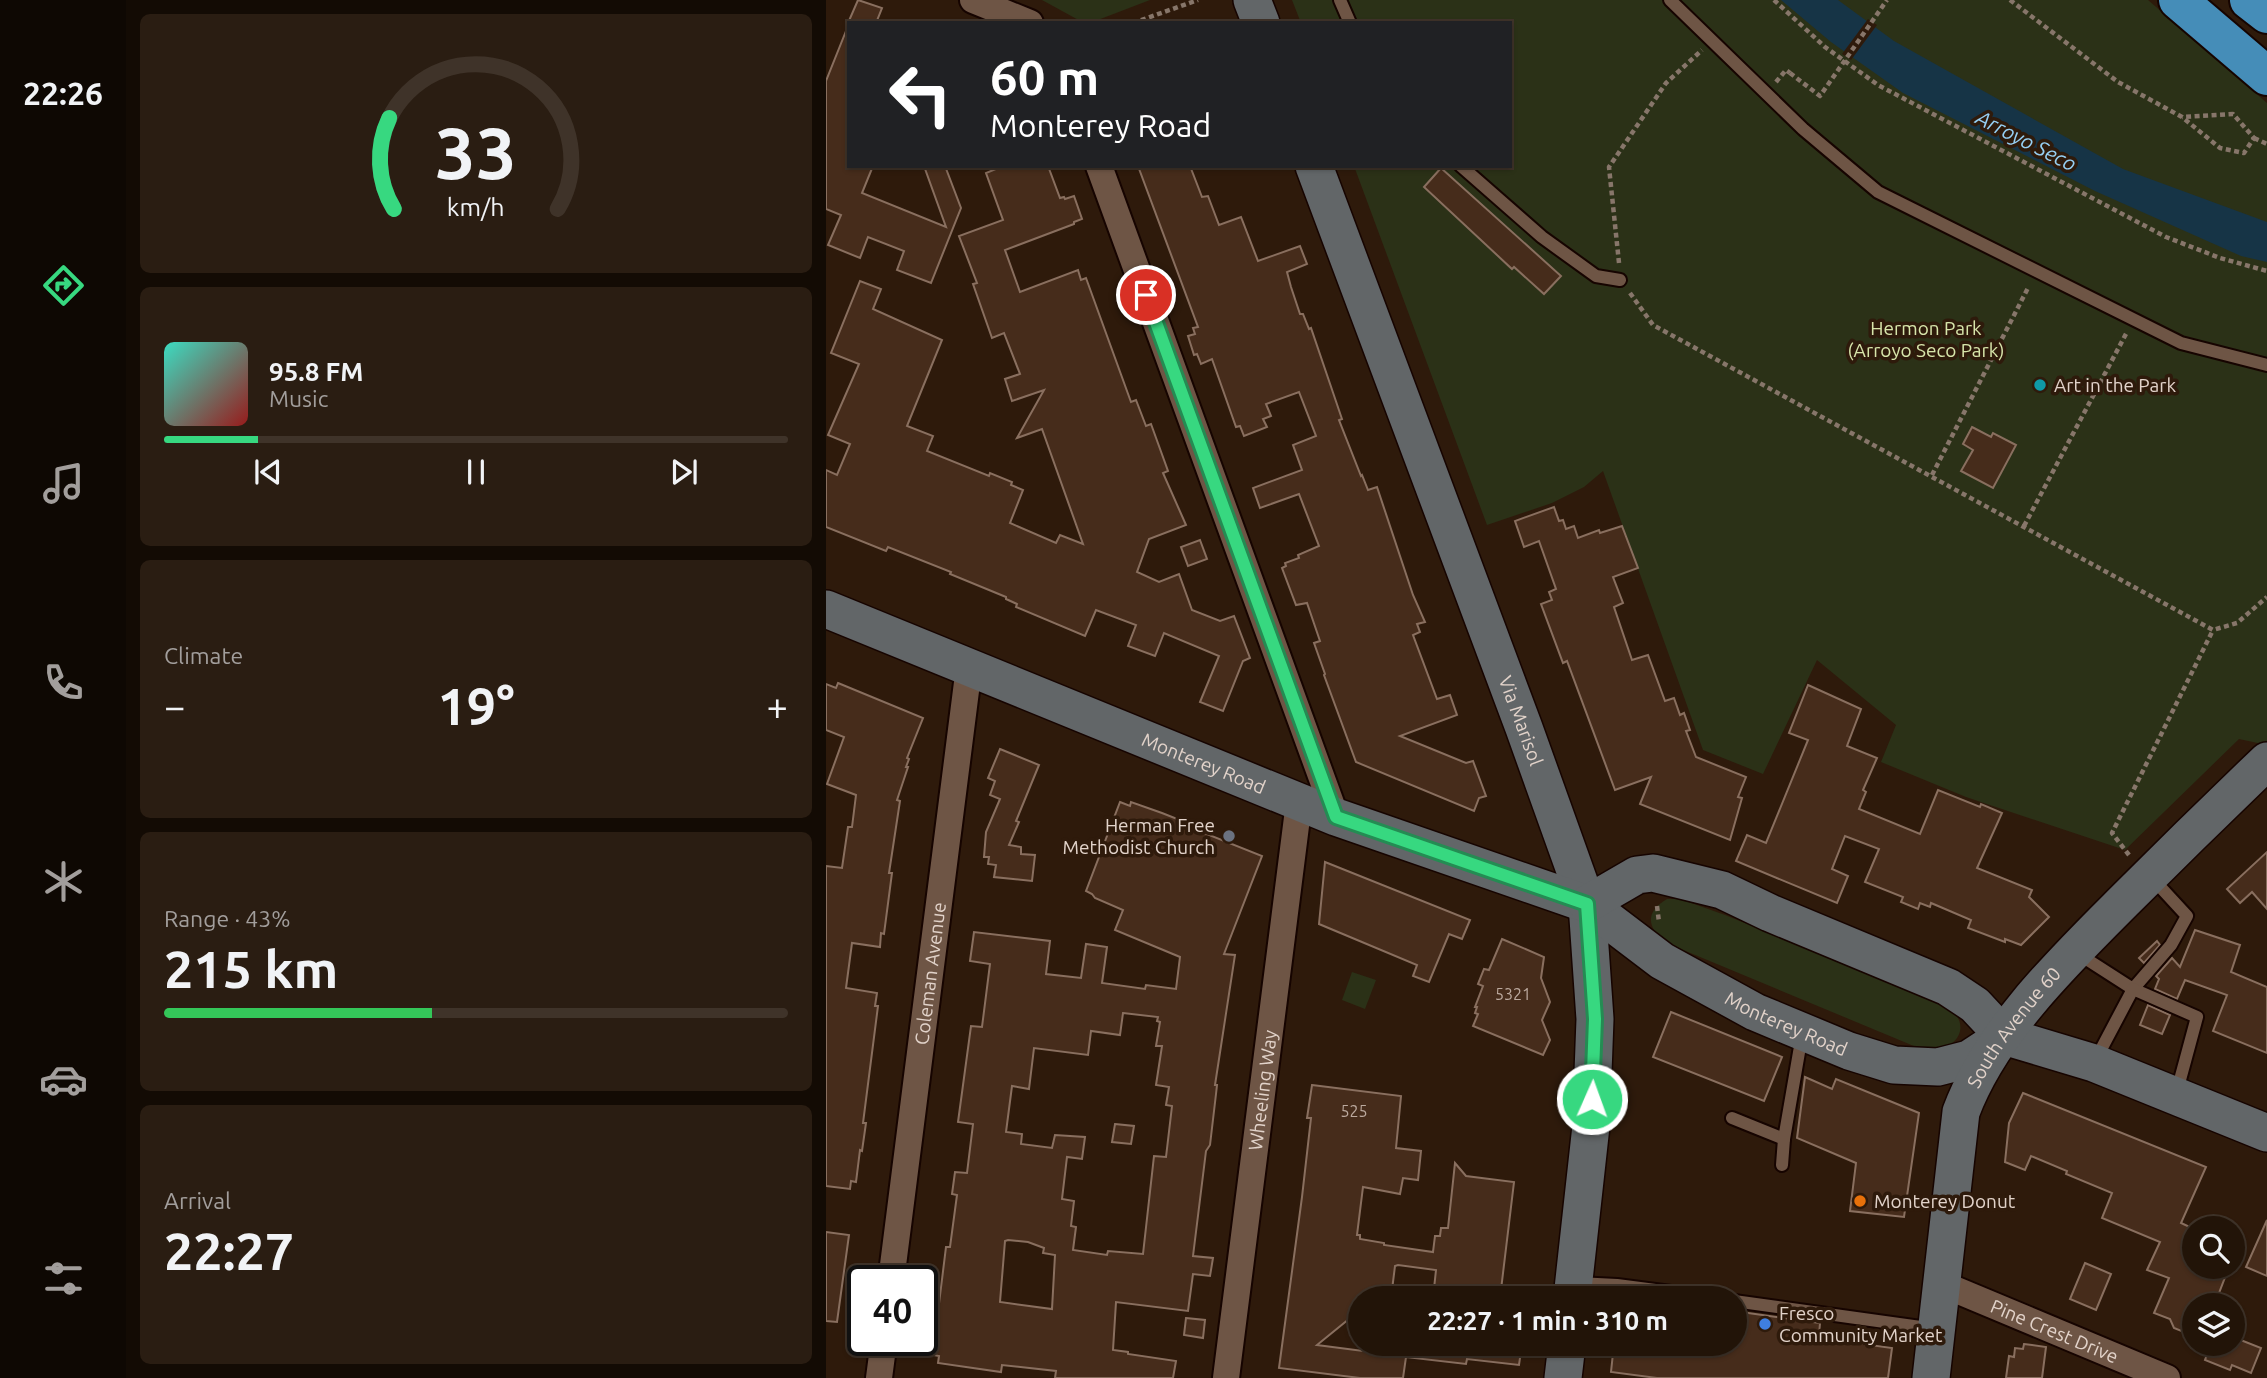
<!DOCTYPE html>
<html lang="en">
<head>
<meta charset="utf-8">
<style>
	body { margin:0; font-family:Ubuntu,sans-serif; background:#2a1d12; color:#f1f3f6; height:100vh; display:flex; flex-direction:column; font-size:26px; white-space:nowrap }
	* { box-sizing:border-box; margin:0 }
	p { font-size:23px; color:#a29e9c }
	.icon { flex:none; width:38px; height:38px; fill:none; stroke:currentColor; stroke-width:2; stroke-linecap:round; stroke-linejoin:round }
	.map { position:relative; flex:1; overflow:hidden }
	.sheet { display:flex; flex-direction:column; gap:14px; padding:14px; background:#130b04; width:700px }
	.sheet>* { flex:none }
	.top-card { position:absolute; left:21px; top:21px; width:665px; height:147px; border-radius:0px; box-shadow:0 2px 5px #0004,0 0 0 2px #3f3329; background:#202124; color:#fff; overflow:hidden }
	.buttons { position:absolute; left:1356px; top:1216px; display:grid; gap:14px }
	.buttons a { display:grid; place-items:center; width:63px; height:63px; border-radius:50%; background:#221408; box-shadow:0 2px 5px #0004,0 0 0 2px #3f3329; font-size:35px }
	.speed { position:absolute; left:21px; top:1265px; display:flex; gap:14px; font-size:35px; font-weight:700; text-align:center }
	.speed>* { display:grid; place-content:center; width:91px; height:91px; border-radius:50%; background:#221408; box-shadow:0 2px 5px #0004,0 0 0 2px #3f3329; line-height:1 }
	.speed .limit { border:4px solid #111; border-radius:10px; background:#fff; color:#111 }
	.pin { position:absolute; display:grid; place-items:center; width:60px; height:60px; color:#fff; margin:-30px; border:4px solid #fff; border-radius:50%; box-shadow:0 2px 7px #0007 }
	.me { position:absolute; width:77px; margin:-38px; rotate:2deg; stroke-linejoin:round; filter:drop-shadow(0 0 5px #0008) }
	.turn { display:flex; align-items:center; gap:24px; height:147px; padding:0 28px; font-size:32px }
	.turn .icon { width:91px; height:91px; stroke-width:2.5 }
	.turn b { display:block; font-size:49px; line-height:60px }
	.big { font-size:52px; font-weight:700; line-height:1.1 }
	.sheet .card { flex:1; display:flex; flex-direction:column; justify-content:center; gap:10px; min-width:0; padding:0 24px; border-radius:10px; background:#2a1d12 }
	.sheet .dial { align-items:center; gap:0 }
	.dial svg { height:182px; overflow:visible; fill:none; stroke:#3f3329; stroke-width:7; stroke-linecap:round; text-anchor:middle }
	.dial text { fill:#f1f3f6; stroke:none }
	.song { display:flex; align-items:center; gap:21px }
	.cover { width:84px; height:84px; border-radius:10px; background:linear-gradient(135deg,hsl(170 70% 55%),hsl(0 70% 35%)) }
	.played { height:7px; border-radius:4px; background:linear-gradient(90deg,#37d880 15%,#3f3329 15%) }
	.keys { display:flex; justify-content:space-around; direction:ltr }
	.heat { display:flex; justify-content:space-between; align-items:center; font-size:38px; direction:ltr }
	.charge { height:10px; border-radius:5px; background:linear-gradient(90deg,#34c759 43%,#3f3329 0) }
	.trip { position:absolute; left:522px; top:1286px; width:399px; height:70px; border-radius:35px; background:#221408; box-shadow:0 2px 5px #0004,0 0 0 2px #3f3329; font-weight:700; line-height:70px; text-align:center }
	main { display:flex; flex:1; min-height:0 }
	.menu { display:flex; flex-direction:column; width:126px; justify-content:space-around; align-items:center; background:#0e0803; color:#a29e9c }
	.menu .icon { width:49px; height:49px }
	.menu .on { color:#37d880 }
	.menu b { font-size:32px; color:#f1f3f6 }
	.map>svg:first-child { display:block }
	.green { fill:#2b3117 }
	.water { fill:#163446 }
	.pier { fill:#2e1a0b }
	.building { fill:#462c1b; stroke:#896f5f; stroke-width:2; fill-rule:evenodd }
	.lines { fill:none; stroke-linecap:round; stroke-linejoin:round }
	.lane-casing { stroke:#160400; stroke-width:16 }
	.street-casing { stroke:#160400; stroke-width:30 }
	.secondary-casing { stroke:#160400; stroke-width:40 }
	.highway-casing { stroke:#160400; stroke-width:42 }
	.path { stroke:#87766a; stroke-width:4.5; stroke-dasharray:5 3.5; stroke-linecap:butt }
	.lane { stroke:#6e5545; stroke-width:12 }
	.street { stroke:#6e5545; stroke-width:26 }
	.secondary { stroke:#626668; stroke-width:37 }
	.highway { stroke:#458db8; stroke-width:38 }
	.path-bridge { stroke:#87766a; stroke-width:4.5; stroke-dasharray:5 3.5; stroke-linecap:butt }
	.route-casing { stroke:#248c53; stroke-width:18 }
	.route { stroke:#37d880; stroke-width:12 }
	.culture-dot { fill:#0f9aa8; stroke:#2e1a0b; stroke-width:2.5 }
	.worship-dot { fill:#6b7280; stroke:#2e1a0b; stroke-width:2.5 }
	.food-dot { fill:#e8710a; stroke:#2e1a0b; stroke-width:2.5 }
	.shop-dot { fill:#3f7fe0; stroke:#2e1a0b; stroke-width:2.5 }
	.labels { text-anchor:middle; stroke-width:7; stroke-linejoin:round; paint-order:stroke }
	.number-label { font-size:16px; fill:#bba99e }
	.park-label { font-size:19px; fill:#d7e5ab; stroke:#2e1a0b }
	.poi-label { font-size:19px; fill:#e2d3ca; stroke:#2e1a0b; text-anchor:start }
	.street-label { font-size:19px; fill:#e2d3ca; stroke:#2e1a0b }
	.water-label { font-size:21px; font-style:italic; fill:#96cff3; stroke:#2e1a0b }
</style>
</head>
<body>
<main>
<nav class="menu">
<b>22:26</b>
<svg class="icon on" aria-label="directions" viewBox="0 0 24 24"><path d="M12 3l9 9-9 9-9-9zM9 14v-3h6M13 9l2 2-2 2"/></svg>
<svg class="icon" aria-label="music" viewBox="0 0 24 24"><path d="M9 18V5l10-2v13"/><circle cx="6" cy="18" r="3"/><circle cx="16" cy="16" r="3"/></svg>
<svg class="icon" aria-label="phone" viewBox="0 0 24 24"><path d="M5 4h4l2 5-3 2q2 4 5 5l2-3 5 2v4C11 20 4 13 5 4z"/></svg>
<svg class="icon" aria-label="climate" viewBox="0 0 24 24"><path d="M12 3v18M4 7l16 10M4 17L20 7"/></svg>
<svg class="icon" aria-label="car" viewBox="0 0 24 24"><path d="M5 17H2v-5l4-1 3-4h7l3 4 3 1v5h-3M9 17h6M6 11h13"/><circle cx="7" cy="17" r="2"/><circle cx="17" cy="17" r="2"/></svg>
<svg class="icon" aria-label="filters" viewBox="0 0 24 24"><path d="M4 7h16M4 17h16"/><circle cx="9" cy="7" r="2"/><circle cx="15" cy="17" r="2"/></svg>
</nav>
<section class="sheet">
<div class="card dial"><svg viewBox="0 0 100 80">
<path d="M14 69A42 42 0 1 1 86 69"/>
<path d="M14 69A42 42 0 0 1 12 29" stroke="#37d880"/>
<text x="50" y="56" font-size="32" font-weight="700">33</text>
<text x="50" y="72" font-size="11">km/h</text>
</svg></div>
<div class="card">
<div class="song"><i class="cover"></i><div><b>95.8 FM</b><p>Music</p></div></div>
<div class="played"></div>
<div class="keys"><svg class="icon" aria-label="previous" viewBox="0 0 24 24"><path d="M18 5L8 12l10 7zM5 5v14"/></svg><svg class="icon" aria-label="pause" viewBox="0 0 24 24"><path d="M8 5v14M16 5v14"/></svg><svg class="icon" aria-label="next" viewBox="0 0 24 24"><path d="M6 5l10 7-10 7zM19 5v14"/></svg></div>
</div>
<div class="card"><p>Climate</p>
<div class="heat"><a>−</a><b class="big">19°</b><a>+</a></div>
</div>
<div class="card"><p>Range · 43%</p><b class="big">215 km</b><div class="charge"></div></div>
<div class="card"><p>Arrival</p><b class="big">22:27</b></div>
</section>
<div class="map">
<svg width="1441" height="1378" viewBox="0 0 1441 1378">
	<rect width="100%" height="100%" fill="#2e1a0b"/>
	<!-- green -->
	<g class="green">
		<polygon points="216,0 324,0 264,23 258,23"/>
		<polygon points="466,0 1322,0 1441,103 1441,745 1413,739 1299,850 1140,797 1055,762 1070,725 991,660 937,774 877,750 777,471 758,487 726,503 661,525 528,166 684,166 684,23 475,23"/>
		<path d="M841,899h13l45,16 222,90c25,21 12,40 -14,49l-269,-112c-17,-16 -19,-30 3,-43z"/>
		<polygon points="526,972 550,980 539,1009 516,1000"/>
	</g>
	<!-- water -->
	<polygon class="water" points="955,0 1012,0 1068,41 1297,169 1441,222 1441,262 1415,256 1269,191 1077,93 1005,42"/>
	<!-- pier -->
	<polygon class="pier" points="1042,19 1051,25 1025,60 1016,54"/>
	<!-- building -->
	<g class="building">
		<polygon points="32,0 56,8 50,23 22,23"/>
		<polygon points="22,26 23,166 47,166 36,193 120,227 98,166 119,166 135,208 105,283 71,270 78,251 42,237 34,258 2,245 15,215 0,209 0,81"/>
		<polygon points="177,166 222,166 234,198 238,197 239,199 248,196 256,219 248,222 248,224 179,250 194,292 252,270 255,280 260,278 305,402 310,400 320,426 325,424 342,471 337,473 360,525 323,539 311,572 333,582 353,574 366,610 394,621 408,616 424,658 417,661 397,711 374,702 393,656 338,633 329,656 302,646 310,625 270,610 259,636 190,607 191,604 180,599 180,597 124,574 125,572 62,547 60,551 0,527 0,470 11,475 24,444 2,435 33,364 5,353 34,281 55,289 47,309 116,340 81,426 107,436 101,451 163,476 164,473 186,482 185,485 197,490 184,523 230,543 234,535 257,544 216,429 191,438 218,390 186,401 179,379 194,374 178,333 166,338 147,284 151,283 133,236 177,220 160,173"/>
		<polygon points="312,166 364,166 376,197 382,196 393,225 415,217 432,261 474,246 481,264 461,272 465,287 474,314 477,314 483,329 485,328 516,419 513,420 535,476 536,475 542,490 551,487 587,595 599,622 591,624 594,632 587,635 611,699 624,695 631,715 574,736 640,763 647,761 660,796 653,798 648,811 530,762 498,675 499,674 488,643 494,641 481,603 470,605 456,568 460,566 459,563 473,558 472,555 493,546 473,494 434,508 427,488 476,470 467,445 490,436 473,392 440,404 445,416 437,419 441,427 418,436 414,426 410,427 386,359 375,364 371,354 368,355 362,336 369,334 367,328 372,327"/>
		<polygon points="615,168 735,276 718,294 688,267 686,269 598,187"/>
		<polygon points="1146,427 1165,437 1167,433 1190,445 1167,488 1135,471 1147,450 1137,444"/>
		<polygon points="728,507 733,521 737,520 740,529 748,526 752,538 773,530 774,533 796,526 812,568 787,577 797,603 788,607 806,660 822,655 839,701 848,698 854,715 858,713 864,730 860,731 870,757 920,777 912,797 916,798 904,840 814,804 825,777 789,790 741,661 737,663 715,604 726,600 723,592 730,589 713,541 698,547 689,521"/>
		<polygon points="374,540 381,559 362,566 355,547"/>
		<polygon points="12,683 97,718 81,758 83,759 80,767 82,767 71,800 74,801 63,873 66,873 58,934 55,933 54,947 26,943 20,988 51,993 49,1006 52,1006 37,1123 40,1123 36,1151 34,1150 30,1182 25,1181 24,1189 0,1186 0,866 16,868 22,827 26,827 30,795 1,784 18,737 0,730 0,684 10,688"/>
		<polygon points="982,685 1035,709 1021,746 1051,758 1037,790 1040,792 1033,809 1094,834 1112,790 1154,807 1155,804 1176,813 1151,868 1206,890 1203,897 1223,917 1195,945 1179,939 1179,942 1142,928 1145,920 1105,903 1104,907 1094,903 1092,909 1075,902 1077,897 1039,882 1053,849 1019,836 1006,869 1022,876 1011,903 910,861 921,835 940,843 982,740 963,733"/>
		<polygon points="174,749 213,765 190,821 193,822 183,845 195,847 195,854 209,855 206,881 168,877 170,865 162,864 163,857 158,857 160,832 174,799 164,795 169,781 162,778"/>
		<path d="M294,802l10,4 1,-4 31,11 23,9 -1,3 78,31 -38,98 11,1 -20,130h2l-1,9 -6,51 -4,6 -13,105 20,2 -3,18 -17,-2 -5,37 -72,-9 -3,48 15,2v2l48,7 -3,17h-118l1,-7 -54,-6 -1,7 -63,-9 1,-7 -6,-1 3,-27 10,-81h4l7,-52 -5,-1 3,-22 12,1 6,-49 -15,-2 13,-96 11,1 8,-63 -20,-3 4,-29 76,9 -4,33 35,4 5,-34 21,3 -5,36 43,6 1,-4 30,4 4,-32 -65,-27 8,-20 -28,-12 -3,-4 -6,-3zM297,1013l35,4 -1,4 3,1 -4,24h6l-6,39 13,2 -3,18 6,1 -6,51 -12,-1 -11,98 -35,-3 -1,4 -34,-5 3,-23 -5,-1 3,-25 -12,-2 5,-42 15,2 3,-22 -30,-2 -3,13 -31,-4 1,-10 -16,-2 6,-46 17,3 5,-41 54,7 3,-24 29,4zM182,1240l20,2 16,6 -1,5 12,2 -3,54 -52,-7 5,-61z"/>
		<polygon points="1441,852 1441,909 1426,892 1414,903 1401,889"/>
		<polygon points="499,862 644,920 636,939 623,934 603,982 587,976 591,965 493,924"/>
		<polygon points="1369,930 1414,945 1405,972 1441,987 1441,1053 1387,1031 1401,995 1359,980 1351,999 1329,989 1333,979 1330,976 1346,958 1354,967"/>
		<polygon points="676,939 718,957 715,978 724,1002 716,1020 724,1040 717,1055 647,1026 652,1014 649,1013 651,1007 649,1007 657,986 652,984 658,969 663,970"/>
		<polygon points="1331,941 1334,945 1318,963 1313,958"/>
		<polygon points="1322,1005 1344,1015 1336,1034 1314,1025"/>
		<polygon points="845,1012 956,1057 938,1101 827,1057"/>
		<polygon points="979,1077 1006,1089 1010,1079 1093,1113 1078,1217 1024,1211 1030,1163 971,1138"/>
		<polygon points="486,1085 575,1096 570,1148 595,1151 592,1180 577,1178 574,1194 537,1187 531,1235 534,1235 534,1239 558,1243 558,1245 607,1252 609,1236 614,1236 615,1228 622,1228 629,1163 640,1176 688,1182 674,1298 607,1298 610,1270 572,1265 569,1266 565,1298 534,1298 534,1310 491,1345 560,1354 561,1344 696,1344 693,1365 641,1359 640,1364 580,1357 577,1378 534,1378 453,1368 476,1197 485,1118 481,1118"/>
		<polygon points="1197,1093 1380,1167 1355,1223 1368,1229 1368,1267 1403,1267 1388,1306 1368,1306 1368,1336 1348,1328 1344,1319 1328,1313 1343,1278 1321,1270 1334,1242 1276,1218 1286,1193 1240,1174 1241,1171 1205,1156 1199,1170 1179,1162 1183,1123"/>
		<polygon points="289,1124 308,1126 305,1144 286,1142"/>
		<polygon points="1441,1220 1441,1276 1420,1267"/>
		<polygon points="0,1232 23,1235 11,1322 0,1321"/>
		<polygon points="1259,1263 1285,1274 1270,1310 1244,1299"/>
		<polygon points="908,1311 994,1323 993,1335 1002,1336 1001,1339 1066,1348 1062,1378 831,1378 785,1372 788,1344 908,1344"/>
		<polygon points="360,1318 379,1320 377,1338 358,1335"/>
		<polygon points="1407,1337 1435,1348 1425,1373 1406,1365 1404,1370 1379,1360 1385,1344 1407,1344"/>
		<polygon points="1198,1344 1220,1347 1216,1378 1180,1378 1183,1356 1188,1357 1189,1348 1197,1349"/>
	</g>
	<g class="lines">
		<!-- lane casing -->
		<g class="lane-casing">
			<g id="lane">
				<polyline points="514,0 524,23"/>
				<polyline points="844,0 977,129 1052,192 1355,343 1441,365"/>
				<polyline points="635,166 716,237 770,276 794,280"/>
				<polyline points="1251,953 1307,989 1345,945 1361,916 1326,878"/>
				<polyline points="1270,1059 1307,989 1371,1017 1351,1091"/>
				<polyline points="906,1118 958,1139"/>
				<polyline points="956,1165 958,1139 976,1035"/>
				<polyline points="751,1283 791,1285 891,1298"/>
				<polyline points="908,1301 1109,1329"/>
			</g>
		</g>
		<!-- street casing -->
		<g class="street-casing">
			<g id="street">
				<polyline points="147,0 204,23"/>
				<polyline points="273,166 510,817"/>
				<path id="s1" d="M65,1281l78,-614"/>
				<path id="s2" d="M1116,1284l225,94"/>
				<polyline points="53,1378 58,1340"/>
				<path id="s3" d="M400,1378l73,-576"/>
			</g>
		</g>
		<!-- secondary casing -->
		<g class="secondary-casing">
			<g id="secondary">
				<polyline points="426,0 435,23"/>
				<path id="s4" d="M488,166l210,562 63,176 8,115 -4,107 -19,172"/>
				<path id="s5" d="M0,609l510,208 251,87 75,57 93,51 94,39 45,14 44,2 31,-8 35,-23"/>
				<polyline points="761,904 811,875 827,873 896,890 944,913 1122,987 1149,1005 1178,1036 1268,1063 1441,1133"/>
				<polyline points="737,1378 741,1344"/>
				<path id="s6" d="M1105,1378l30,-266c30,-81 105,-153 165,-213 47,-47 94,-93 141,-138"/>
			</g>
		</g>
		<!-- highway casing -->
		<g class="highway-casing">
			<g id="highway">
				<polyline points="1352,0 1441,76"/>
				<polyline points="1423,0 1441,14"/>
			</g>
		</g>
		<!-- path -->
		<g class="path">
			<polyline points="948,0 999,47 1052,85 1340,237 1394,258 1441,271"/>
			<polyline points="1184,0 1292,82 1356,117 1394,148 1418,153 1428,138 1407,114 1356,117"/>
			<polyline points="307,23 372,0"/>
			<polyline points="950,82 960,70 964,73"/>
			<polyline points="1428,138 1441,144"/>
			<polyline points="793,263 783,167 840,83 876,50"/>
			<polyline points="804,293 827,325 1387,630 1411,623 1441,597"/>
			<polyline points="1106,475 1203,286"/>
			<polyline points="1198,526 1301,332"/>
			<polyline points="1303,855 1286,833 1387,630"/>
			<polyline points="831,906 833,922"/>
		</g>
		<!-- lane -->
		<use href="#lane" class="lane"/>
		<!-- street -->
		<use href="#street" class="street"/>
		<!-- secondary -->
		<use href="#secondary" class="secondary"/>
		<!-- highway -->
		<use href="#highway" class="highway"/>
		<!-- path-bridge -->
		<polyline class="path-bridge" points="964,73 994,96 1061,0"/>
	</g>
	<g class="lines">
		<!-- route casing -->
		<g class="route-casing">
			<polyline id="route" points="320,295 510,817 761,904 769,1019 766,1099"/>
		</g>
		<!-- route -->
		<use href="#route" class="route"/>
	</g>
	<!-- markers -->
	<circle class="culture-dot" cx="1214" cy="385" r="7"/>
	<circle class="worship-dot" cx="403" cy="836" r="7"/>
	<circle class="food-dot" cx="1034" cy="1201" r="7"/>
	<circle class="shop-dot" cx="939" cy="1324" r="7"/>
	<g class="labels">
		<!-- number labels -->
		<g class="number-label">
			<text x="687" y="1000">5321</text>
			<text x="528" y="1117">525</text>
		</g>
		<!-- park labels -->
		<g class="park-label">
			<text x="1100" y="335">Hermon Park<tspan x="1100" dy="22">(Arroyo Seco Park)</tspan></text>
		</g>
		<!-- poi labels -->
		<g class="poi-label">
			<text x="1228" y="392">Art in the Park</text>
			<text x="389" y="832" text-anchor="end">Herman Free<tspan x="389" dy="22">Methodist Church</tspan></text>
			<text x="1048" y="1208">Monterey Donut</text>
			<text x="953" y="1320">Fresco<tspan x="953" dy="22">Community Market</tspan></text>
		</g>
		<!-- street labels -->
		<g class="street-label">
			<text dy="7" stroke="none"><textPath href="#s4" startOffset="592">Via Marisol</textPath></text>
			<text dy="7" stroke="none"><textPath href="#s5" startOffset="408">Monterey Road</textPath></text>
			<text dy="7" stroke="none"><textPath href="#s1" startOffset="310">Coleman Avenue</textPath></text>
			<text dy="7" stroke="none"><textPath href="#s5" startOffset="1050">Monterey Road</textPath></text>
			<text dy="7" stroke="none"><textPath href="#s6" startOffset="368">South Avenue 60</textPath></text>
			<text dy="7" stroke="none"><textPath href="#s3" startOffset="290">Wheeling Way</textPath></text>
			<text dy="7" stroke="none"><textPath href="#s2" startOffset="122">Pine Crest Drive</textPath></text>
		</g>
		<!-- water labels -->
		<g class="water-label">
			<text transform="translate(1200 141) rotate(27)" y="7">Arroyo Seco</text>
		</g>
	</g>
</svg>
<div class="buttons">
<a><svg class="icon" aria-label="search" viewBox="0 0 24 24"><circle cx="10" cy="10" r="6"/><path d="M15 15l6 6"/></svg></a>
<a><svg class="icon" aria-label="layers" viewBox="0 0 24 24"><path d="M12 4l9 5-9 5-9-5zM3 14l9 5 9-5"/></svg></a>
</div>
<div class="speed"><div class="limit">40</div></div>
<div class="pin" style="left:320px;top:295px;background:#d93025"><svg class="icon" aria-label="arrive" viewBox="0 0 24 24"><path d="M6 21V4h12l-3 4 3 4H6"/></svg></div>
<svg class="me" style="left:766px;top:1099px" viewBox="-20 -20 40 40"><circle r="17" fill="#37d880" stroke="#fff" stroke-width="3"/><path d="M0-11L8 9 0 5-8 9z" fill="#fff"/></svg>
<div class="trip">22:27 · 1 min · 310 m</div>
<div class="top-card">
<div class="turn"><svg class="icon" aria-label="left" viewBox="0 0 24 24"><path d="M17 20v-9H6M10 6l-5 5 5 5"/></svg><div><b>60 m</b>Monterey Road</div></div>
</div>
</div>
</main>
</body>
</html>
